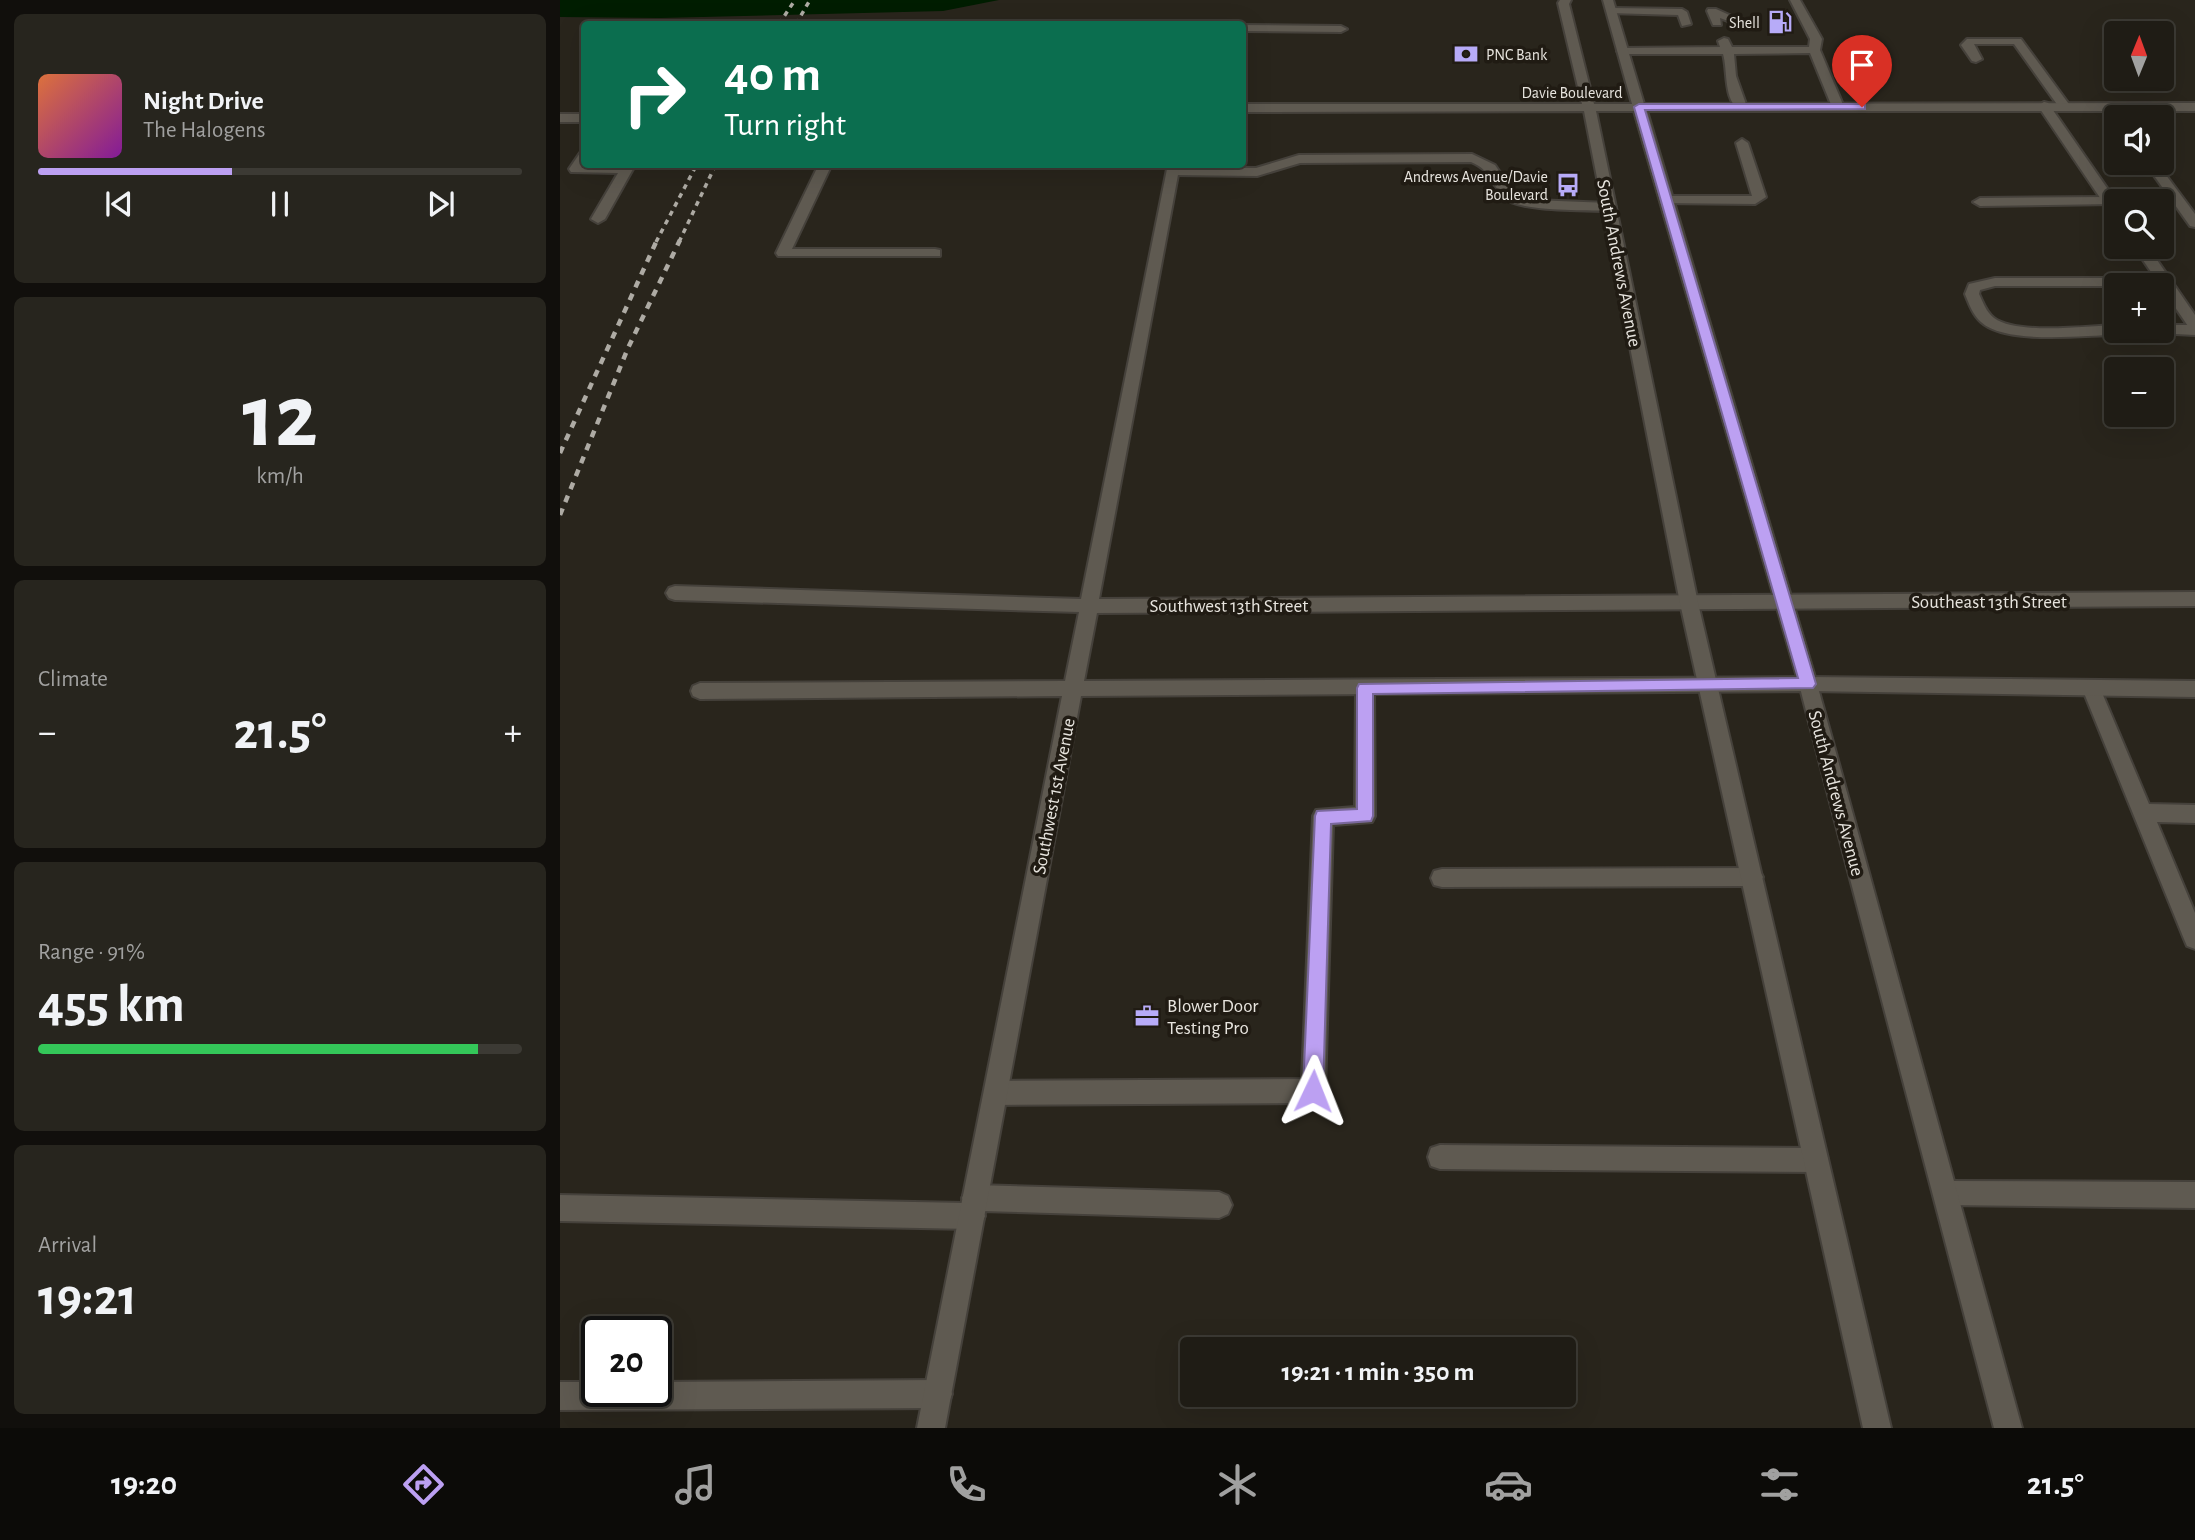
<!DOCTYPE html>
<html lang="en">
<head>
<meta charset="utf-8">
<style>
	body { margin:0; font-family:"Alegreya Sans",sans-serif; background:#27251e; color:#f1f3f6; height:100vh; display:flex; flex-direction:column; font-size:26px; white-space:nowrap }
	* { box-sizing:border-box; margin:0 }
	p { font-size:23px; color:#a1a1a0 }
	.icon { flex:none; width:38px; height:38px; fill:none; stroke:currentColor; stroke-width:2; stroke-linecap:round; stroke-linejoin:round }
	.map { position:relative; flex:1; overflow:hidden }
	.sheet { display:flex; flex-direction:column; gap:14px; padding:14px; background:#110f0c; width:560px }
	.sheet>* { flex:none }
	.hud { position:absolute; left:21px; top:21px; width:665px; height:147px; border-radius:7px; box-shadow:0 7px 28px #0002,0 0 0 2px #3c3a34; background:#0b6e4f; color:#fff; overflow:hidden }
	.needle { width:46px; rotate:1deg }
	.fabs { position:absolute; left:1544px; top:21px; display:grid; gap:14px }
	.fabs a { display:grid; place-items:center; width:70px; height:70px; border-radius:7px; background:#1f1c15; box-shadow:0 7px 28px #0002,0 0 0 2px #3c3a34; font-size:35px }
	.speed { position:absolute; left:21px; top:1316px; display:flex; gap:14px; font-size:35px; font-weight:700; text-align:center }
	.speed>* { display:grid; place-content:center; width:91px; height:91px; border-radius:50%; background:#1f1c15; box-shadow:0 7px 28px #0002,0 0 0 2px #3c3a34; line-height:1 }
	.speed .limit { border:4px solid #111; border-radius:10px; background:#fff; color:#111 }
	.pin { position:absolute; display:grid; place-items:center; width:60px; height:60px; color:#fff; margin:-72px -30px; border-radius:50% 50% 50% 0; rotate:-45deg; box-shadow:0 0 7px #0007 }
	.pin .icon { rotate:45deg }
	.me { position:absolute; width:77px; margin:-38px; rotate:2deg; stroke-linejoin:round; filter:drop-shadow(0 0 5px #0008) }
	.turn { display:flex; align-items:center; gap:24px; height:147px; padding:0 28px; font-size:32px }
	.turn .icon { width:91px; height:91px; stroke-width:2.5 }
	.turn b { display:block; font-size:49px; line-height:60px }
	.big { font-size:52px; font-weight:700; line-height:1.1 }
	.sheet .tile { flex:1; display:flex; flex-direction:column; justify-content:center; gap:10px; min-width:0; padding:0 24px; border-radius:10px; background:#27251e }
	.sheet .dial { align-items:center; gap:0 }
	.dial b { font-size:91px; line-height:1 }
	.song { display:flex; align-items:center; gap:21px }
	.cover { width:84px; height:84px; border-radius:10px; background:linear-gradient(135deg,hsl(20 70% 55%),hsl(290 70% 35%)) }
	.played { height:7px; border-radius:4px; background:linear-gradient(90deg,#bca0f2 40%,#3c3a34 40%) }
	.keys { display:flex; justify-content:space-around; direction:ltr }
	.heat { display:flex; justify-content:space-between; align-items:center; font-size:38px; direction:ltr }
	.charge { height:10px; border-radius:5px; background:linear-gradient(90deg,#34c759 91%,#3c3a34 0) }
	.trip { position:absolute; left:620px; top:1337px; width:396px; height:70px; border-radius:7px; background:#1f1c15; box-shadow:0 7px 28px #0002,0 0 0 2px #3c3a34; font-weight:700; line-height:70px; text-align:center }
	.menu { display:flex; height:112px; justify-content:space-around; align-items:center; background:#0c0b08; color:#a1a1a0 }
	.menu .icon { width:49px; height:49px }
	.menu .current { color:#bca0f2 }
	.menu b { font-size:32px; color:#f1f3f6 }
	main { display:flex; flex:1; min-height:0 }
	.map>svg:first-child { display:block }
	.water { fill:#001d00 }
	.lines { fill:none; stroke-linecap:round; stroke-linejoin:round }
	.service-casing { stroke:#45413b; stroke-width:4 }
	.minor-casing { stroke:#45413b; stroke-width:4 }
	.secondary-casing { stroke:#45413b; stroke-width:4 }
	.service { fill:#5f5a51; fill-rule:evenodd }
	.minor { fill:#5f5a51; fill-rule:evenodd }
	.secondary { fill:#5f5a51; fill-rule:evenodd }
	.rail-far1 { stroke:#aeaba4; stroke-width:3.5; stroke-dasharray:5 5; stroke-linecap:butt }
	.rail { stroke:#aeaba4; stroke-width:4.5; stroke-dasharray:7 7; stroke-linecap:butt }
	.route { fill:#bca0f2; stroke:#7a689d; stroke-width:2 }
	.labels { text-anchor:middle; stroke-width:7; stroke-linejoin:round; paint-order:stroke }
	.far-poi-label { font-size:16px; fill:#e7e4de; stroke:#201b13; text-anchor:end }
	.far-street-label { font-size:16px; fill:#e7e4de; stroke:#201b13 }
	.street-label { font-size:19px; fill:#e7e4de; stroke:#201b13 }
	.poi-label { font-size:19px; fill:#e7e4de; stroke:#201b13; text-anchor:start }
</style>
</head>
<body>
<main>
<section class="sheet">
<div class="tile">
<div class="song"><i class="cover"></i><div><b>Night Drive</b><p>The Halogens</p></div></div>
<div class="played"></div>
<div class="keys"><svg class="icon" aria-label="previous" viewBox="0 0 24 24"><path d="M18 5L8 12l10 7zM5 5v14"/></svg><svg class="icon" aria-label="pause" viewBox="0 0 24 24"><path d="M8 5v14M16 5v14"/></svg><svg class="icon" aria-label="next" viewBox="0 0 24 24"><path d="M6 5l10 7-10 7zM19 5v14"/></svg></div>
</div>
<div class="tile dial"><b>12</b><p>km/h</p></div>
<div class="tile"><p>Climate</p>
<div class="heat"><a>−</a><b class="big">21.5°</b><a>+</a></div>
</div>
<div class="tile"><p>Range · 91%</p><b class="big">455 km</b><div class="charge"></div></div>
<div class="tile"><p>Arrival</p><b class="big">19:21</b></div>
</section>
<div class="map">
<svg width="1635" height="1428" viewBox="0 0 1635 1428">
	<rect width="100%" height="100%" fill="#29251c"/>
	<!-- water -->
	<polygon class="water" points="0,0 439,0 383,11 100,18 0,17"/>
	<g class="lines">
		<!-- service casing -->
		<g class="service-casing">
			<g id="service">
				<path d="M1230,0h10l22,39 -2,11 24,57 -2,3 -10,-3 -22,-54 -76,1 2,22 11,31 -6,4c-18,-9 -13,-41 -18,-57h-100l-6,-3 6,-3 97,-1 -2,-6 6,-3 4,1 4,8h77l1,-8z"/>
				<polygon points="1053,8 1122,9 1127,12 1131,24 1122,26 1118,15 1049,13 1049,9"/>
				<polygon points="1148,9 1156,9 1187,23 1182,26 1160,18 1161,25 1153,25 1147,11"/>
				<polygon points="682,25 781,26 787,29 781,32 682,31"/>
				<polygon points="1407,39 1461,39 1511,107 1501,110 1454,44 1414,44 1422,59 1416,62 1412,61 1401,45"/>
				<polygon points="1182,139 1188,143 1206,197 1195,204 1101,203 1101,197 1106,196 1192,196 1176,143"/>
				<polygon points="24,152 24,165 67,165 73,169 45,219 38,223 31,219 58,173 11,172 9,169 20,153"/>
				<path d="M912,154l23,11 19,28 19,7 76,3 7,4 -7,4c-21,-1 -93,1 -106,-14 -12,-15 -14,-28 -32,-35l-171,1 -43,13 -84,-1 -6,-4 6,-4 83,1 43,-13z"/>
				<polygon points="259,164 272,164 232,249 375,249 380,250 380,256 218,256 216,253"/>
				<polygon points="1549,197 1556,201 1554,204 1420,206 1413,202 1420,198"/>
				<path d="M1435,278h170l7,4 -7,4h-170l-15,4 -1,4c4,8 7,18 15,24 23,17 93,8 122,7v6h7l-7,4c-32,0 -110,10 -135,-13 -8,-7 -12,-18 -16,-28l4,-10z"/>
				<polygon points="1601,325 1635,325 1635,335 1596,333 1594,331 1601,331"/>
				<polygon points="805,680 812,683 814,688 815,816 812,822 773,825 765,1091 761,1099 753,1103 436,1105 428,1101 424,1093 428,1085 436,1081 742,1079 753,816 756,810 795,807 796,688 798,683"/>
				<polygon points="1531,680 1538,683 1540,688 1589,804 1635,805 1635,823 1597,822 1635,913 1635,949 1627,946 1624,939 1522,688 1524,683"/>
				<polygon points="1192,868 1199,870 1203,877 1199,884 1192,886 882,887 874,885 871,878 874,871 882,869"/>
				<polygon points="880,1145 1256,1148 1265,1151 1268,1160 1265,1169 1256,1172 880,1169 871,1166 868,1157 871,1148"/>
				<polygon points="1385,1181 1635,1182 1635,1208 1385,1205 1376,1202 1373,1193 1376,1184"/>
				<polygon points="415,1185 659,1192 668,1196 672,1205 668,1214 659,1218 422,1211 425,1216 421,1225 412,1229 0,1221 0,1195 405,1203 402,1198 406,1189"/>
				<polygon points="378,1380 388,1384 392,1394 388,1404 378,1408 0,1410 0,1382 37,1382 37,1391 96,1391 96,1382"/>
			</g>
		</g>
		<!-- minor casing -->
		<g class="minor-casing">
			<g id="minor">
				<polygon points="1484,102 1488,103 1556,201 1556,215 1551,214 1478,106"/>
				<polygon points="1549,103 1553,104 1563,117 1553,120 1543,107"/>
				<polygon points="1585,163 1597,163 1635,214 1635,227 1630,226"/>
				<polygon points="608,164 620,164 539,599 1635,592 1635,606 537,613 524,681 1248,677 1635,681 1635,697 1248,691 521,696 385,1428 357,1428 502,696 140,699 133,696 131,691 133,686 140,683 505,681 519,612 115,600 109,598 106,593 109,588 115,586 521,599"/>
				<polygon points="1574,247 1588,247 1635,315 1635,330 1630,329"/>
			</g>
		</g>
		<!-- secondary casing -->
		<g class="secondary-casing">
			<g id="secondary">
				<polygon points="1000,0 1011,0 1009,4 1034,104 1072,104 1043,0 1053,0 1084,104 1635,103 1635,111 1087,111 1257,684 1462,1428 1434,1428 1239,684 1074,111 1036,111 1138,603 1331,1428 1303,1428 1120,603 1024,111 682,112 682,104 1022,104 998,3"/>
				<rect x="0" y="114" width="24" height="8"/>
			</g>
		</g>
		<!-- service -->
		<use href="#service" class="service"/>
		<!-- minor -->
		<use href="#minor" class="minor"/>
		<!-- secondary -->
		<use href="#secondary" class="secondary"/>
		<!-- rail-far1 -->
		<g class="rail-far1">
			<polyline points="219,24 235,0"/>
			<polyline points="236,24 250,0"/>
			<polyline points="96,242 137,164"/>
			<polyline points="119,242 156,164"/>
		</g>
		<!-- rail -->
		<g class="rail">
			<polyline points="0,453 97,240"/>
			<polyline points="0,515 68,348 120,240"/>
		</g>
	</g>
	<!-- route -->
	<polygon class="route" points="1302,104 1305,105 1305,109 1085,110 1256,684 1253,688 813,694 813,816 811,821 771,824 763,1091 760,1098 753,1101 746,1098 743,1091 755,816 757,811 797,809 797,688 799,684 1238,678 1074,107 1079,104"/>
	<!-- icons -->
	<defs>
		<g id="fuel-bare" transform="scale(1.89)"><path d="M-5.5-6h7V0h2V4h1.3V-2.5L3-4.5l.8-.8L6-3V5H2.5V1h-1V6h-7ZM-4.2-4.7v3.2H.2V-4.7Z" fill="#b7abf8" stroke="#201b13" stroke-width="2.5" paint-order="stroke"/></g>
		<g id="bank-bare" transform="scale(1.89)"><path d="M-6-4H6V4H-6ZM0-2.3a2.3 2.3 0 1 0 0 4.6a2.3 2.3 0 1 0 0-4.6Z" fill="#b7abf8" stroke="#201b13" stroke-width="2.5" paint-order="stroke"/></g>
		<g id="bus-bare" transform="scale(1.89)"><path d="M-5-6H5V4H4V6H2V4H-2V6H-4V4H-5ZM-3.5-4V0h7V-4ZM-3.5 1.2v1.5H-2V1.2ZM2 1.2v1.5H3.5V1.2Z" fill="#b7abf8" stroke="#201b13" stroke-width="2.5" paint-order="stroke"/></g>
		<g id="office-bare" transform="scale(1.89)"><path d="M-6-3h4V-5.5h4V-3h4V5H-6ZM-1-4.5V-3h2v-1.5ZM-6 0V1H6V0Z" fill="#b7abf8" stroke="#201b13" stroke-width="2.5" paint-order="stroke"/></g>
	</defs>
	<g fill-rule="evenodd">
		<use href="#fuel-bare" x="1220" y="22"/>
		<use href="#bank-bare" x="906" y="54"/>
		<use href="#bus-bare" x="1008" y="185"/>
		<use href="#office-bare" x="587" y="1016"/>
	</g>
	<g class="labels">
		<!-- far-poi labels -->
		<g class="far-poi-label">
			<text x="1200" y="28">Shell</text>
			<text x="926" y="60" text-anchor="start">PNC Bank</text>
			<text x="988" y="182">Andrews Avenue/Davie<tspan x="988" dy="18">Boulevard</tspan></text>
		</g>
		<!-- far-street labels -->
		<g class="far-street-label">
			<text x="1012" y="98">Davie Boulevard</text>
		</g>
		<!-- street labels -->
		<g class="street-label">
			<text transform="translate(1060 263) rotate(79)" y="7">South Andrews Avenue</text>
			<text x="1429" y="608">Southeast 13th Street</text>
			<text x="669" y="612">Southwest 13th Street</text>
			<text transform="translate(1277 793) rotate(75)" y="7">South Andrews Avenue</text>
			<text transform="translate(493 796) rotate(-79)" y="7">Southwest 1st Avenue</text>
		</g>
		<!-- poi labels -->
		<g class="poi-label">
			<text x="607" y="1012">Blower Door<tspan x="607" dy="22">Testing Pro</tspan></text>
		</g>
	</g>
</svg>
<div class="fabs">
<a><svg class="needle" viewBox="-14 -14 28 28"><path d="M0-13l5 13h-10z" fill="#e53935"/><path d="M0 13l5-13h-10z" fill="#a1a1a0"/></svg></a>
<a><svg class="icon" aria-label="sound" viewBox="0 0 24 24"><path d="M4 9h4l5-4v14l-5-4H4zM17 9q2 3 0 6"/></svg></a>
<a><svg class="icon" aria-label="search" viewBox="0 0 24 24"><circle cx="10" cy="10" r="6"/><path d="M15 15l6 6"/></svg></a>
<a>+</a>
<a>−</a>
</div>
<div class="speed"><div class="limit">20</div></div>
<div class="pin" style="left:1302px;top:107px;background:#d93025"><svg class="icon" aria-label="arrive" viewBox="0 0 24 24"><path d="M6 21V4h12l-3 4 3 4H6"/></svg></div>
<svg class="me" style="left:753px;top:1091px" viewBox="-20 -20 40 40"><path d="M0-17L14 15 0 8-14 15z" fill="#bca0f2" stroke="#fff" stroke-width="4"/></svg>
<div class="trip">19:21 · 1 min · 350 m</div>
<div class="hud">
<div class="turn"><svg class="icon" aria-label="right" viewBox="0 0 24 24"><path d="M7 20v-9h11M14 6l5 5-5 5"/></svg><div><b>40 m</b>Turn right</div></div>
</div>
</div>
</main>
<nav class="menu">
<b>19:20</b>
<svg class="icon current" aria-label="directions" viewBox="0 0 24 24"><path d="M12 3l9 9-9 9-9-9zM9 14v-3h6M13 9l2 2-2 2"/></svg>
<svg class="icon" aria-label="music" viewBox="0 0 24 24"><path d="M9 18V5l10-2v13"/><circle cx="6" cy="18" r="3"/><circle cx="16" cy="16" r="3"/></svg>
<svg class="icon" aria-label="phone" viewBox="0 0 24 24"><path d="M5 4h4l2 5-3 2q2 4 5 5l2-3 5 2v4C11 20 4 13 5 4z"/></svg>
<svg class="icon" aria-label="climate" viewBox="0 0 24 24"><path d="M12 3v18M4 7l16 10M4 17L20 7"/></svg>
<svg class="icon" aria-label="car" viewBox="0 0 24 24"><path d="M5 17H2v-5l4-1 3-4h7l3 4 3 1v5h-3M9 17h6M6 11h13"/><circle cx="7" cy="17" r="2"/><circle cx="17" cy="17" r="2"/></svg>
<svg class="icon" aria-label="filters" viewBox="0 0 24 24"><path d="M4 7h16M4 17h16"/><circle cx="9" cy="7" r="2"/><circle cx="15" cy="17" r="2"/></svg>
<b>21.5°</b>
</nav>
</body>
</html>
